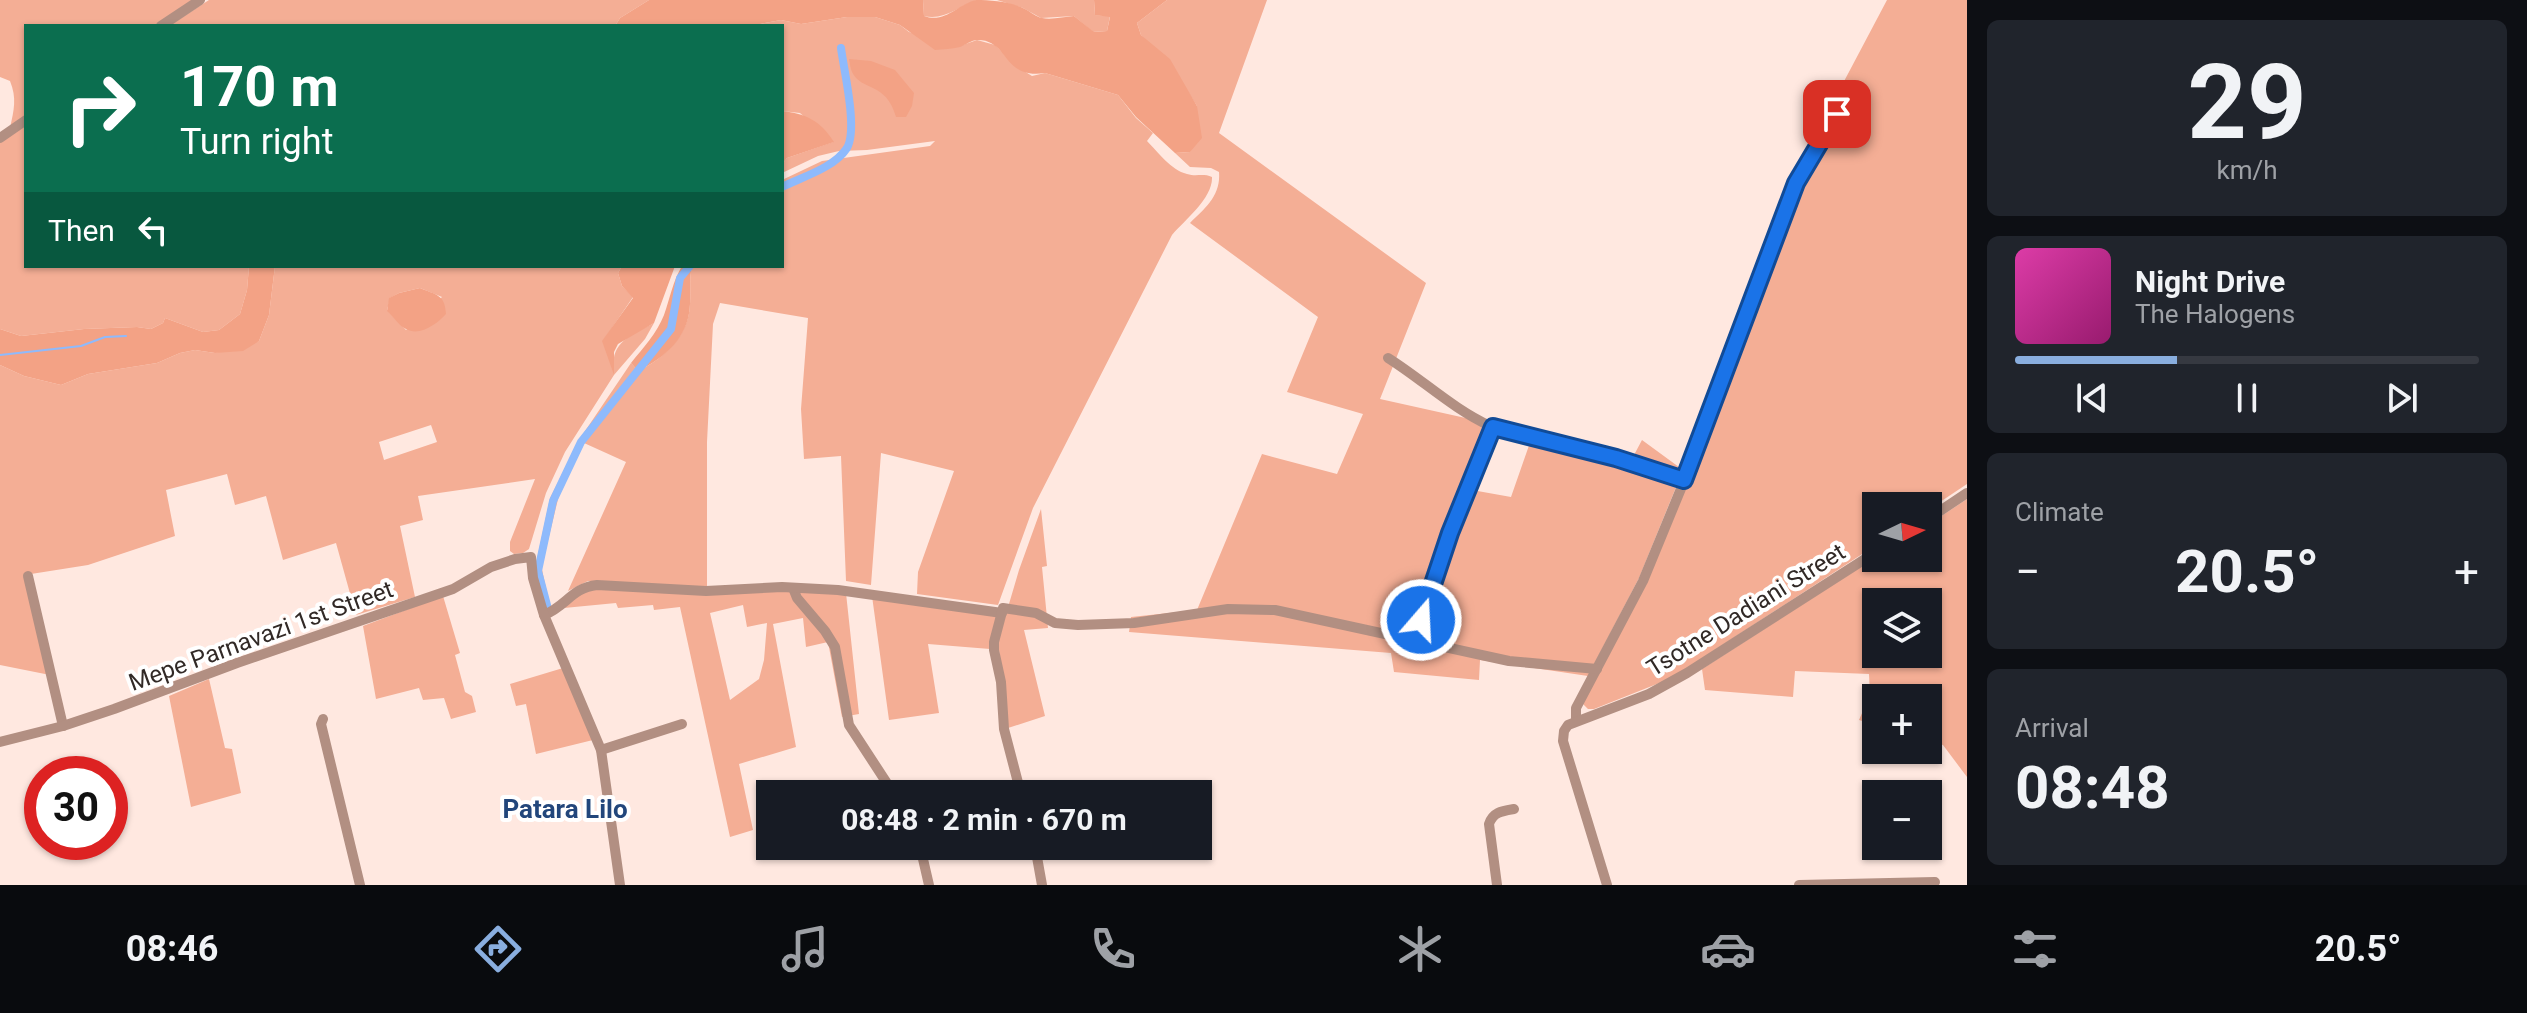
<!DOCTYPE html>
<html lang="en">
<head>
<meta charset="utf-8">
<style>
	body { margin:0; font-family:Roboto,sans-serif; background:#20242c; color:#f1f3f6; height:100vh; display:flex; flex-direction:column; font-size:30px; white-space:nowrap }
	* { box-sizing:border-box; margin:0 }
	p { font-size:26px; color:#9ea1a6 }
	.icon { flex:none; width:44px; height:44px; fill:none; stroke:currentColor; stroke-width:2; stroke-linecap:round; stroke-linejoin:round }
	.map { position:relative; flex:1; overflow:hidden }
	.side { display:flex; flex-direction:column; gap:20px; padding:20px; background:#0d0f14; width:560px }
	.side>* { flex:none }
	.banner { position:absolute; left:24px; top:24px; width:760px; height:244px; border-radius:0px; box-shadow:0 2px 6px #0004; background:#0b6e4f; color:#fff; overflow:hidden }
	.needle { width:52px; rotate:85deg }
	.buttons { position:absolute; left:1862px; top:492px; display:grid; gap:16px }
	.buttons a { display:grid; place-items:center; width:80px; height:80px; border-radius:0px; background:#171b24; box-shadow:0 2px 6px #0004; font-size:40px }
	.speed { position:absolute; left:24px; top:756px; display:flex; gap:16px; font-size:40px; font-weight:700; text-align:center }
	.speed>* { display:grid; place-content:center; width:104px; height:104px; border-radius:50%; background:#171b24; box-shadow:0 2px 6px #0004; line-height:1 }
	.speed .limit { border:12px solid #d22; background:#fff; color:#111 }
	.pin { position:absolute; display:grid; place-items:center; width:68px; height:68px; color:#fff; margin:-34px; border-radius:16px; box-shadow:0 4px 12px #0006 }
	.me { position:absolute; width:88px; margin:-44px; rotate:19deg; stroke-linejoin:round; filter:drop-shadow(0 0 6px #0008) }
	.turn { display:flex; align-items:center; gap:28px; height:168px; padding:0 24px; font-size:36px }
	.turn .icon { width:104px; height:104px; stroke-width:2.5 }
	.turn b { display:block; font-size:56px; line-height:68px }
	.then { display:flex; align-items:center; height:76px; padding:0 24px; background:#0003; gap:16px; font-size:30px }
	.big { font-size:60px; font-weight:700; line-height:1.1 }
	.side .card { flex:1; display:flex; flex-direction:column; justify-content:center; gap:12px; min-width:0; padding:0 28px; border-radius:12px; background:#20242c }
	.side .dial { align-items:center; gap:0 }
	.dial b { font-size:104px; line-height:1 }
	.song { display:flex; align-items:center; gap:24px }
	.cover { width:96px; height:96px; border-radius:12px; background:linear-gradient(135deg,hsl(320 70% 55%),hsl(320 70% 35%)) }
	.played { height:8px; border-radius:4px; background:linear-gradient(90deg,#89aedf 35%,#363941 35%) }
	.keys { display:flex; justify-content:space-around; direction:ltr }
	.heat { display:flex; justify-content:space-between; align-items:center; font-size:44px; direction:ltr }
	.trip { position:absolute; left:756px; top:780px; width:456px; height:80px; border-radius:0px; background:#171b24; box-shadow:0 2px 6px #0004; font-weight:700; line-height:80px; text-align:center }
	.dock { display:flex; height:128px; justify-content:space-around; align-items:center; background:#090b0e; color:#9ea1a6 }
	.dock .icon { width:56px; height:56px }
	.dock .selected { color:#89aedf }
	.dock b { font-size:36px; color:#f1f3f6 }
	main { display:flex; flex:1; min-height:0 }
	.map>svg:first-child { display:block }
	.green { fill:#f4ae95; fill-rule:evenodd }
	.forest { fill:#f3a285 }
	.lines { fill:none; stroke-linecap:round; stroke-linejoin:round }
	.stream { stroke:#8ebafc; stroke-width:2 }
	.canal { stroke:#8ebafc; stroke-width:8 }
	.street { stroke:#b28f82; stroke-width:10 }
	.route-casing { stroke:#114b97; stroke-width:20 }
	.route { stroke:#1a73e8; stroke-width:14 }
	.labels { text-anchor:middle; stroke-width:8; stroke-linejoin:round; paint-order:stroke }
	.street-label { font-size:24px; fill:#312926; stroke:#fff }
	.neighbourhood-label { font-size:26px; font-weight:bold; fill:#22467b; stroke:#fff }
</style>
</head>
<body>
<main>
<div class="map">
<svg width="1967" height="885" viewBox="0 0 1967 885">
	<rect width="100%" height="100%" fill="#ffe8e0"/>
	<!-- green -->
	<g class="green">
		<path d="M0,0h194l-39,26h-129v90l-16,12c4,-18 7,-30 0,-47l-10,-4z"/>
		<polygon points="209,0 649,0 620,18 615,26 169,26"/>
		<path d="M923,0h54c-18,6 -33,21 -53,16z"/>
		<polygon points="997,0 1094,0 1095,15 1110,16 1107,31 1093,32 1074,16 1041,18 1023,8"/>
		<path d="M1167,0h100l-48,133 207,150 -46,116 117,26 -25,65 39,7 22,-63 101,21 8,-15 41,30 -44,108 -51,98 -108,-16 -1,20 -85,-8 -3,-19 -262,-21 2,-15 66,-7 65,-156 75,20 26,-60 -76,-22 31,-75 -128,-94c15,-15 31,-27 29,-51l-8,-4 -21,-1 -15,-14 15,-1 7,-46 -14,-22 -42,-49 -4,-12z"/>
		<polygon points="1887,0 1967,0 1967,484 1928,510 1928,506 1876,506 1876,545 1672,678 1594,709 1588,709 1583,704 1649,574 1801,184 1835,122 1845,110 1832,104"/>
		<path d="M847,17h28l25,8 9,7 48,15 20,-7 18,5 18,19 19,12 13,-3 73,22 18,23 17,15 -6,8c11,11 24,29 40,33 9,3 16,-1 25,3 1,21 -27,43 -40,58l-139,273 -35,97 -81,-11 1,-22 36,-101 -73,-18 -10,132 -25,-4 -5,-125 -37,3 -3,-50 7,-91 -88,-15 -7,21 -6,118v145l-119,-6 -20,10 58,-129 -42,-19 -24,48 -17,70 -2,2c2,15 7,29 8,44l-4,2 -11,-36 16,-75 31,-61 50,-74 7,8c27,-13 51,-36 52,-67 1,-13 -1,-26 2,-38h90v-86l40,-19 108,-15 5,-5 -68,9 -28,1 -21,5 -36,17v-9l5,-6 46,-16 -33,-29 -18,-2v-85h-33l32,-6 20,4z"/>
		<polygon points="26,124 26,266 249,266 247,290 240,314 219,330 203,332 165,318 163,323 151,329 137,327 84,329 21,336 0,329 0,142"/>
		<path d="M275,266h347l-4,7 4,13 11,11 -30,44 11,28c-4,-27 19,-35 40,-46l-9,16 -31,36 -49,77 -19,41 -17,56 -6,4 -9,1 -4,-3v-9l25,-63 -117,17 5,24 -23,6 15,71 -59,18 -20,-72 -53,17 -17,-64 -31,9 -8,-31 -61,16 9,46 -87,29 -57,9 24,102 -55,-11v-300l24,11 37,9 27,-11 69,-11 23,-10 15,-3 20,3 44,-12 10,-26zM420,288l22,9 -36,33 -19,-20 3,-12 9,-5zM431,425l6,17 -53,18 -5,-18z"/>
		<path d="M1967,499v278l-24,-32 -15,-4v-43h-52v27l-17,-5 11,-25 -1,-21 -74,-3 -2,26 -88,-7 -3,-21 174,-112 52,1v-33zM1876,602h52v52h-52z"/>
		<polygon points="1041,509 1047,566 1042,567 1048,628 1024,630 1045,716 1008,728 998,641 1019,570"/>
		<path d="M586,588l197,2 63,3 13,121 -17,3 -14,-75 -22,5 -3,-29 -30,6 23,123 -57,17 14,66 -23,7 -50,-230 -26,3 -1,-5 -35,3 -2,-5 -52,5zM743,605l4,22 20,-4 -3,37 -5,19 -29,21 -20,-87z"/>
		<polygon points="443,596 460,653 455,655 465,692 472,696 476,712 451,719 444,698 423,700 419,688 376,699 363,626"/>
		<polygon points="872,596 997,616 990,649 928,644 939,713 889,720"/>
		<polygon points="563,668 593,740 536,754 526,704 516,706 510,684"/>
		<polygon points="209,679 225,748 232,749 241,793 191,807 169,696"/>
	</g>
	<!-- forest -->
	<g class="forest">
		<path d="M649,0h274l1,16c21,8 34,-12 52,-16 16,0 36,2 49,9 6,3 11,8 17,9 9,2 22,-1 32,-2l20,16 13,-1 3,-14 -15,-2 -1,-15h73l-30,23 4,12 29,24 27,47 5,32 -12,14 -15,1 -39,-36 -18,-22 -73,-22c-43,7 -36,-34 -68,-33 -5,0 -12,5 -17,7 -8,2 -17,2 -25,3l-35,-25 -25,-8h-28l-46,7 -20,-4 -32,6h-134l5,-8z"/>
		<path d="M849,59l22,2 24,9 19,23 -2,13 -6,11h-10c-10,-36 -34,-25 -44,-45 -2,-4 -2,-9 -3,-13z"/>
		<path d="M782,111c24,3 38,9 52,31l-47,16 -5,6z"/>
		<polygon points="249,266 275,266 269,315 259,341 243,351 215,353 195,350 180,353 157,363 88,374 61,385 24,376 0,365 0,329 21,336 84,329 137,327 151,329 163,323 165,318 203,332 219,330 240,314 247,290"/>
		<polygon points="622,266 675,266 654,323 618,344 614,352 614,375 602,341 633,298 622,286 618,273"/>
		<path d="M682,266h10c-3,12 -1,26 -2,38 -1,33 -24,53 -52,67l-7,-8c12,-15 26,-30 33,-48 6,-17 9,-34 18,-49z"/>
		<path d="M420,288c16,7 25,6 26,26 -8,9 -26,23 -40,15 -7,-3 -13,-13 -19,-18l2,-13 10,-5z"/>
	</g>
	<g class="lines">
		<!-- stream -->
		<polyline class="stream" points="0,355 81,346 105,337 126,336"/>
		<!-- canal -->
		<g class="canal">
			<path d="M782,187c20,-10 52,-19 65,-39 11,-19 -3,-77 -6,-100"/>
			<polyline points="547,605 538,571 553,501 581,442 671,329 680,278 690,266"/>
		</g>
		<!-- street -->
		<g class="street">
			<polyline points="161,26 200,0"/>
			<polyline points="0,138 26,120"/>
			<path d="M1388,358c35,22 65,51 102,68 14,6 32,8 47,12 49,12 102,21 147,42"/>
			<polyline points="1928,519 1967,493"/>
			<polyline points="28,576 63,726"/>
			<polyline points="793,588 797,598 825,631 835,647 849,725 894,794"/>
			<path d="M544,615c23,-9 27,-27 53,-30l109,6 76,-4 56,3 164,23"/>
			<polyline points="1414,639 1450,533 1493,427"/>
			<polyline points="323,719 321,724 360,885"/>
			<polyline points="1576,721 1576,708 1643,581 1694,457 1796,183 1827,129 1848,99"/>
			<polyline points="0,742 63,726 114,709 237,663 453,589 491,567 515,559 531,557 533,578 544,615 601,750 620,885"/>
			<polyline points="601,750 682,724"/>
			<polyline points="1021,794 1004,729 1001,682 994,650 994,642 1003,608 1036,613 1055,623 1078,625 1134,623 1228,609 1275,610 1509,661 1597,669"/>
			<polyline points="920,846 929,885"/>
			<polyline points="1035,846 1042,885"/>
			<path d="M1497,885l-8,-61c4,-12 13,-13 25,-15"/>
			<polyline points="1607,885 1563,741 1564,731 1568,725 1649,694 1687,673 1876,552"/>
			<polyline points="1799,885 1935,882"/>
		</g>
	</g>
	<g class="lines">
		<!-- route casing -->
		<g class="route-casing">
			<polyline id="route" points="1421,620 1450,533 1493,427 1616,458 1684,480 1796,183 1837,114"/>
		</g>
		<!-- route -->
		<use href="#route" class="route"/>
	</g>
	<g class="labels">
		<!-- street labels -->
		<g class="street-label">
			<text transform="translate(1746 610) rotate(-32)" y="8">Tsotne Dadiani Street</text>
			<text transform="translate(261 636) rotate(-20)" y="8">Mepe Parnavazi 1st Street</text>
		</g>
		<!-- neighbourhood labels -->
		<g class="neighbourhood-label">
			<text x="565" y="818">Patara Lilo</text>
		</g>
	</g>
</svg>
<div class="buttons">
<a><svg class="needle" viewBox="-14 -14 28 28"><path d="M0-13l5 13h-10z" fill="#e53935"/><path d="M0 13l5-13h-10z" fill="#9ea1a6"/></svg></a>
<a><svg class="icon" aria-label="layers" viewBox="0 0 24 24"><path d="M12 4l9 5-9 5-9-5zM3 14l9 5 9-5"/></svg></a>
<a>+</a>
<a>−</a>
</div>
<div class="speed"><div class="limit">30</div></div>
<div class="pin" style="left:1837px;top:114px;background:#d93025"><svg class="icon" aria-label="arrive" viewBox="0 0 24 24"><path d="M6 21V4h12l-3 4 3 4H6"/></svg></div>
<svg class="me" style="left:1421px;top:620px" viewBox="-20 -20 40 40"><circle r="17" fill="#1a73e8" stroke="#fff" stroke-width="3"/><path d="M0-11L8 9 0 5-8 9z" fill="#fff"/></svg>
<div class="trip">08:48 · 2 min · 670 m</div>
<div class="banner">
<div class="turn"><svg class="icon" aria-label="right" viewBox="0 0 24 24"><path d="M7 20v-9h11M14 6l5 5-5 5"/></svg><div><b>170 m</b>Turn right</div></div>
<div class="then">Then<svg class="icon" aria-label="left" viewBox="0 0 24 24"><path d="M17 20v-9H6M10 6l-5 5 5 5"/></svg></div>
</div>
</div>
<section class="side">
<div class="card dial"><b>29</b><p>km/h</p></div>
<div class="card">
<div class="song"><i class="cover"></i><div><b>Night Drive</b><p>The Halogens</p></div></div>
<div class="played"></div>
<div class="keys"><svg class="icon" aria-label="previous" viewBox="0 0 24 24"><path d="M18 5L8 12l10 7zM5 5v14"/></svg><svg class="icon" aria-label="pause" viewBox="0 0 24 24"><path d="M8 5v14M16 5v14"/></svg><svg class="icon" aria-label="next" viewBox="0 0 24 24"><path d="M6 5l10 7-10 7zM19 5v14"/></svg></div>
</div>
<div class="card"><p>Climate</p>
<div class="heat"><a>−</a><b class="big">20.5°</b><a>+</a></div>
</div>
<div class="card"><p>Arrival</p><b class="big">08:48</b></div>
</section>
</main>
<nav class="dock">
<b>08:46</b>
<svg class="icon selected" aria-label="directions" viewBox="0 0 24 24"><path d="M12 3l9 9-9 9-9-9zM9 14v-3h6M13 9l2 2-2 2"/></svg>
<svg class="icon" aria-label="music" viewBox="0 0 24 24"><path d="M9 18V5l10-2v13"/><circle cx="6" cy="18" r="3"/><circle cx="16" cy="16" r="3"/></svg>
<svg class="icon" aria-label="phone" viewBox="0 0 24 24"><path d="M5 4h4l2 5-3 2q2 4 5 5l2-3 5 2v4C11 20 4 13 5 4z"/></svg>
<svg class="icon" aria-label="climate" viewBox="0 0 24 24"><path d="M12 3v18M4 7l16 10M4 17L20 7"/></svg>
<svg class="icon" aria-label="car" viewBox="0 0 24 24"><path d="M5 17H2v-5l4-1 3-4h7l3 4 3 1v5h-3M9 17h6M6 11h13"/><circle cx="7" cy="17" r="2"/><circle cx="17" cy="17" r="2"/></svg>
<svg class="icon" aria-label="filters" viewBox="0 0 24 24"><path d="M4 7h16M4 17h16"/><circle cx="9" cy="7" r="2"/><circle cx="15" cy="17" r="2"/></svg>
<b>20.5°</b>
</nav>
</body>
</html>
